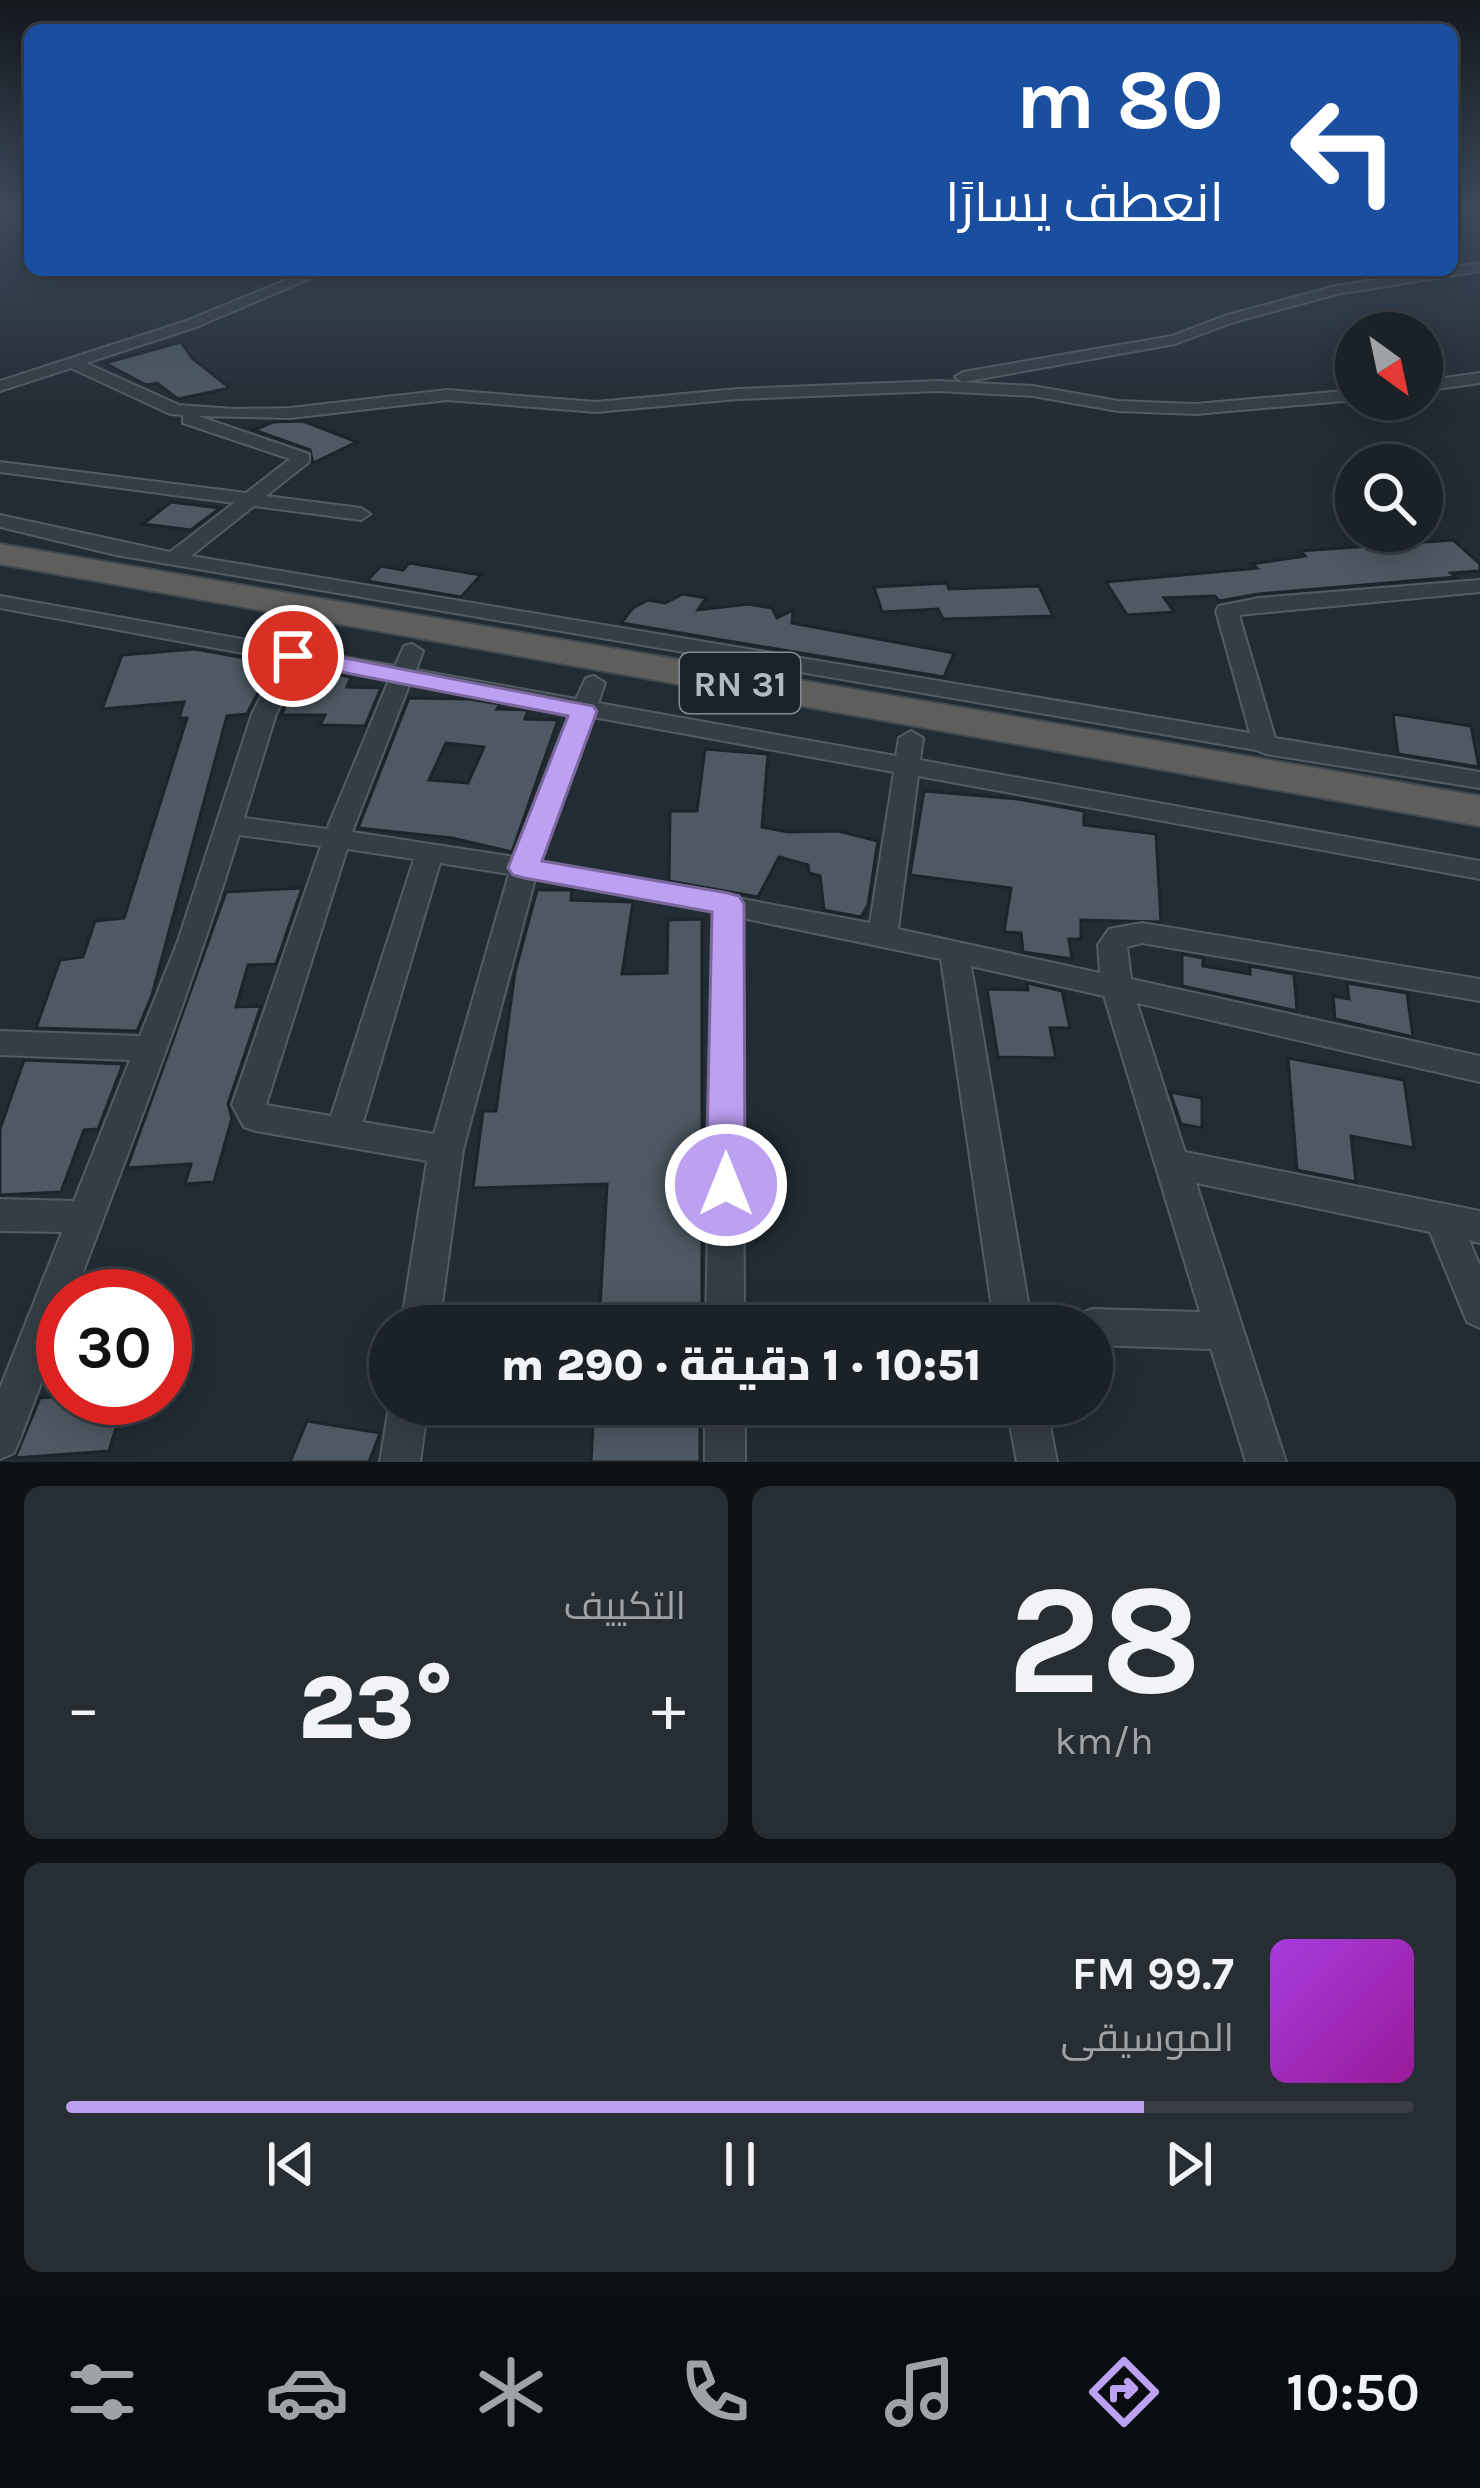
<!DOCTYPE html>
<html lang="ar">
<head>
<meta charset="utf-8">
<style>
	body { margin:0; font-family:Karla,Cairo,sans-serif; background:#272e33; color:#f1f3f6; direction:rtl; height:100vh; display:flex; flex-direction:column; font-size:45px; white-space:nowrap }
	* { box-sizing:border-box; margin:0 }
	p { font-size:39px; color:#9fa3a7 }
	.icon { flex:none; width:66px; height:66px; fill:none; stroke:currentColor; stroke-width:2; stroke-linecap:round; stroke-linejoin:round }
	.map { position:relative; height:1462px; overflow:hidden; direction:ltr }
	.details { display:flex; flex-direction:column; gap:24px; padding:24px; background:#0e1215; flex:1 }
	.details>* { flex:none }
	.hud { position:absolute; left:24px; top:24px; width:1434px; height:252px; border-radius:18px; box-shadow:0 6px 30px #0003,0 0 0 3px #383e44; direction:rtl; background:#1a4fa0; color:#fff; overflow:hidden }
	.needle { width:78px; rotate:147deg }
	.fabs { position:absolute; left:1335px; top:312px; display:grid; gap:24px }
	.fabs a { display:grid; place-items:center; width:108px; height:108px; border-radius:50%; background:#1a2127; box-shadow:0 6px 30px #0003,0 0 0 3px #383e44; font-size:60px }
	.speed { position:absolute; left:36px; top:1269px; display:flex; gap:24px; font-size:60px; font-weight:700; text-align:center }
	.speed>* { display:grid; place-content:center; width:156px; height:156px; border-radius:50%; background:#1a2127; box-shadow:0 6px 30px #0003,0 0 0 3px #383e44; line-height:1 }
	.speed .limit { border:18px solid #d22; background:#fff; color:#111 }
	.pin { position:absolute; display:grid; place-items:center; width:102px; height:102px; color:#fff; margin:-51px; border:6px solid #fff; border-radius:50%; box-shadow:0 3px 12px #0007 }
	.me { position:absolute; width:132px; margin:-66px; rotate:0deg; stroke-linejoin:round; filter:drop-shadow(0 0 9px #0008) }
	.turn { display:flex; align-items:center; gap:42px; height:252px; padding:0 36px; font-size:54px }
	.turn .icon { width:156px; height:156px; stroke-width:2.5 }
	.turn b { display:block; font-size:84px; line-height:102px }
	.big { font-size:90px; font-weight:800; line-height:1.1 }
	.details .card { flex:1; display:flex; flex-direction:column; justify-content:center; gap:18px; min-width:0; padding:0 42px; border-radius:18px; background:#272e33 }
	.details .dial { align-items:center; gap:0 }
	.dial b { font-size:156px; line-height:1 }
	.song { display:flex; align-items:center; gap:36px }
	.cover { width:144px; height:144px; border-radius:18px; background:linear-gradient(135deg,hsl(280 70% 55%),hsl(300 70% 35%)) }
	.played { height:12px; border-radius:6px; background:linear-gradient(90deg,#bca0f2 80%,#383e44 80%) }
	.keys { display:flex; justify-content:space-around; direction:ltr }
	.heat { display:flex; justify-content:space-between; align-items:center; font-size:66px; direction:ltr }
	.details .tiles { flex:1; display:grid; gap:24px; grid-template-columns:1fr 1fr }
	.card:last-child { grid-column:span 2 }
	.trip { position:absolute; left:369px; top:1305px; width:744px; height:120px; border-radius:60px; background:#1a2127; box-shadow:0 6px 30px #0003,0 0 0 3px #383e44; font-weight:800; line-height:120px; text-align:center; direction:rtl }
	.tabs { display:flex; height:192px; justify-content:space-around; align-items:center; background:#0a0d10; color:#9fa3a7 }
	.tabs .icon { width:84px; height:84px }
	.tabs .active { color:#bca0f2 }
	.tabs b { font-size:54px; color:#f1f3f6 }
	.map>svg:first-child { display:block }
	.building { fill:#4e5963; stroke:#1d252b; stroke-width:3; fill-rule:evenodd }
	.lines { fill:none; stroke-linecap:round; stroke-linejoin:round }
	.minor-casing { stroke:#535c63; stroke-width:4 }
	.trunk-casing { stroke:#40494f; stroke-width:4 }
	.minor { fill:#353e45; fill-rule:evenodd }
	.trunk { fill:#5e5e5c; fill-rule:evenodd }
	.route { fill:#bca0f2; stroke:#7a689d; stroke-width:3 }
	.labels { text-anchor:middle; stroke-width:12; stroke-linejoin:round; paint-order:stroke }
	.shield { fill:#1b2329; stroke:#838c94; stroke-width:3 }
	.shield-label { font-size:36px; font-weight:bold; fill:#b0b9c2 }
</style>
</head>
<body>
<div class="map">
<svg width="1480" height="1462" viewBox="0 0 1480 1462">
	<rect width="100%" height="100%" fill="#222c34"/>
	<!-- building -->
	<g class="building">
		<polygon points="181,342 192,358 230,388 178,399 157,383 146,385 105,363"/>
		<polygon points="303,421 357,442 313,463 310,450 254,430 273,422"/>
		<polygon points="171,502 220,508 191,530 143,524"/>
		<polygon points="1453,540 1480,564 1480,571 1451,573 1456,577 1259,594 1219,601 1215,596 1164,598 1174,612 1127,615 1106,582 1257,568 1252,564 1305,556 1300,551"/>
		<polygon points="409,563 481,575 461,597 367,581 381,566 403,570"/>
		<polygon points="947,583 949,589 1039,586 1053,616 943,619 938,609 882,612 874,587"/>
		<polygon points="683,594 706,598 698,610 749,604 772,608 777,618 793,610 792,623 954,653 944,677 621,623 633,608 648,600 665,603"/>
		<polygon points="195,649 273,663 247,714 227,716 152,995 137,1031 36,1028 60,960 83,957 95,921 124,918 187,718 179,718 184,702 102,709 122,655"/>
		<polygon points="303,669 351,677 347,687 381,688 365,726 320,725 325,715 281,715"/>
		<path d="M409,698l60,1 31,5 -3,5 31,1 -3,9 33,1 -46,132 -60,-14 -94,-10zM446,743l38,4 -16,36 -39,-3z"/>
		<polygon points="1393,714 1471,726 1479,767 1398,754"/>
		<polygon points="705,749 768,754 762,827 788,832 838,831 878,841 868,905 861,917 824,910 820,876 809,873 808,865 779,857 758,897 669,881 670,811 697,811"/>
		<polygon points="924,791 1018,799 1084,811 1084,825 1156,834 1161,922 1081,920 1081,939 1069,939 1072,959 1023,952 1021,933 1004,932 1011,888 910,875"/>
		<polygon points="302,888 276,964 248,965 236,1007 261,1006 228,1104 232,1118 214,1182 185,1184 191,1164 127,1168 226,892"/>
		<polygon points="537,890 572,890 571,900 633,902 622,974 667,973 668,920 702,919 702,1326 599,1326 607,1184 473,1188 483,1111 496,1111 515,972"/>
		<polygon points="1182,954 1203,958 1203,966 1250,974 1250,966 1294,974 1297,1011 1182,986"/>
		<polygon points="1027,983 1062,991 1070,1028 1050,1028 1056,1058 998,1057 987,989 1028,990"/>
		<polygon points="1347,983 1407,993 1413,1037 1335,1019 1333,996 1349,999"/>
		<polygon points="1288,1058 1404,1080 1414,1148 1351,1136 1356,1182 1297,1170"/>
		<polygon points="24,1060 123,1064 98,1129 84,1130 61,1192 0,1195 0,1129"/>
		<polygon points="1170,1092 1202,1098 1202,1128 1181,1124"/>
		<polygon points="63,1396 125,1398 109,1451 15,1458 40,1398"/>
		<polygon points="594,1404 700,1404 700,1462 591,1462"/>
		<polygon points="307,1421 380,1433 369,1462 290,1462"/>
	</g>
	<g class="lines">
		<!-- minor casing -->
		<g class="minor-casing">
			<g id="minor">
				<polygon points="1480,263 1480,271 1337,294 1234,322 1175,344 963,382 955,377 963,372 1172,336 1224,316 1336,286"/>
				<polygon points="311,270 330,270 196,327 86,363 179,405 235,409 290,408 447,390 596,402 738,389 938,381 1033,386 1118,401 1196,404 1356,390 1356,399 1359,399 1356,400 1196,414 1118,411 1033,396 938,391 738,399 596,412 447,400 290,418 198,416 309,454 309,462 266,496 361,508 370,514 361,520 254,506 191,556 1250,733 1216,611 1219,606 1259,598 1480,580 1480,592 1239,615 1275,738 1480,772 1480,788 1266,754 1256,750 116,555 0,527 0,515 170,552 234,503 0,472 0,462 246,493 290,459 183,423 183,415 170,414 71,368 0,391 0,381 186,321"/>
				<polygon points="1480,373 1480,383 1422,391 1422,381"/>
				<path d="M0,596l287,51 10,-19 8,-2 11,7 -9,18 88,15 9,-20 8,-2 11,7 -7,19 160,29 10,-21 8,-2 11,7 -7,20 298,53 3,-18 12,-7 12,7 -3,22 560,101v18l-562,-103 -20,153 202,44 -2,-28 11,-16 33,-6 338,56v22l-338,-58 -15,4 4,32 349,77v26l-343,-79 48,149 295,59v32l-11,-3 11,26v62l-13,-6 -37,-90 -234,-49 90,279h-40l-35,-113 -119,-4v-19h-18l5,-12 13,-5 108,3 -96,-316 -133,-30 58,342h23l13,5 6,13h-365l8,-414 -179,-33 -72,271 -24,176h-38l26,-165 -171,-30 -12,-4 -12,-22 89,-259 -82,-11c-48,157 -108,309 -165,461h-11v29l-43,114 -6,14 -14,6v-71l62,-156 -62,-1v-32l74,2 56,-141 -130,-5v-24l140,5 38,-95 74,-227 28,-54 -280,-52zM301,663l88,17 -62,149 -83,-11 32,-104zM410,683l161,30 -56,144 -163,-25zM593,717l301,55 -24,151 -330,-62zM347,849l67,10 -83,257 -65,-11zM440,863l69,11 -75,260 -71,-12zM742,918l199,41 51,349h-248z"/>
				<polygon points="390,1400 390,1404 428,1404 420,1462 380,1462"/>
				<rect x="705" y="1404" width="40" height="58"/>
				<polygon points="1006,1404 1046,1404 1057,1462 1017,1462"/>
			</g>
		</g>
		<!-- trunk casing -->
		<g class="trunk-casing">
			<polygon id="trunk" points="0,544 1480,796 1480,826 0,564"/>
		</g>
		<!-- minor -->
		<use href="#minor" class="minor"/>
		<!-- trunk -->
		<use href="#trunk" class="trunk"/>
	</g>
	<!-- sky -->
	<linearGradient id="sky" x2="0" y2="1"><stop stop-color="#13181d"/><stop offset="0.5" stop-color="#3e4b5c"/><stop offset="1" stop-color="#3e4b5c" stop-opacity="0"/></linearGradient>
	<rect width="1480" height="414" fill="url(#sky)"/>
	<!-- route -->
	<polygon class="route" points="293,648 593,706 597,711 542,861 728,893 739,896 744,904 745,1185 740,1197 726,1202 712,1197 706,1185 712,912 524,878 513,875 508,868 568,716 284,661 281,656"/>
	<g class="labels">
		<!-- shield labels -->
		<rect class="shield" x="680" y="653" width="120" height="60" rx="9"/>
		<g class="shield-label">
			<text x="740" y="696">RN 31</text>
		</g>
	</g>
</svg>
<div class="fabs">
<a><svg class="needle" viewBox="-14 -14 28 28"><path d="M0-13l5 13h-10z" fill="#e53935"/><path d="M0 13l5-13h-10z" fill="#9fa3a7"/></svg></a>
<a><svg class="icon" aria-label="search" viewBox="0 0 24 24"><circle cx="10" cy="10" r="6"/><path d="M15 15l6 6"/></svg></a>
</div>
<div class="speed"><div class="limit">30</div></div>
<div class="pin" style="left:293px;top:656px;background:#d93025"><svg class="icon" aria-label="arrive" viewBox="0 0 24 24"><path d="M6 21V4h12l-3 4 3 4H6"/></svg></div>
<svg class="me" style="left:726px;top:1185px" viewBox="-20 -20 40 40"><circle r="17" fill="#bca0f2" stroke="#fff" stroke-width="3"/><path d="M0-11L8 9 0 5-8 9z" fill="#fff"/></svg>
<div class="trip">10:51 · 1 دقيقة · 290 m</div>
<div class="hud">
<div class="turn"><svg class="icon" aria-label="left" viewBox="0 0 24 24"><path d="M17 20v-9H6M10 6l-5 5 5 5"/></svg><div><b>80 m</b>انعطف يسارًا</div></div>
</div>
</div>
<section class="details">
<div class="tiles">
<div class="card dial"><b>28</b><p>km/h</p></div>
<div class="card"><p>التكييف</p>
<div class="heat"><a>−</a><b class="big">23°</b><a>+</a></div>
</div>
<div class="card">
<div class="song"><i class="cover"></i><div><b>99.7 FM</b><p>الموسيقى</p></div></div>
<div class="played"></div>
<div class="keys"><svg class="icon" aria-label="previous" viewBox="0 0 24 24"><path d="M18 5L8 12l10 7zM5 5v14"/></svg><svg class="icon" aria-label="pause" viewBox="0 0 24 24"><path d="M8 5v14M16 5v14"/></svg><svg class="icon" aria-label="next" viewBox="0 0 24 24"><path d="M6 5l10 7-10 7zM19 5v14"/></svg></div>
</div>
</div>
</section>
<nav class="tabs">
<b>10:50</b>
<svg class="icon active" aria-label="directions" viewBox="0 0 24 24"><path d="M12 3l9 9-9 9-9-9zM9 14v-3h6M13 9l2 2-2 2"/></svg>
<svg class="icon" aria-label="music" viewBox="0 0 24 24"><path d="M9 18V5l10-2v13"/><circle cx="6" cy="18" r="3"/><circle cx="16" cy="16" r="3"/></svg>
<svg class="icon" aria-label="phone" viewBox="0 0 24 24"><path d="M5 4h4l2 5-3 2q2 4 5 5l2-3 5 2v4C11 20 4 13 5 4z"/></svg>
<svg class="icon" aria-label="climate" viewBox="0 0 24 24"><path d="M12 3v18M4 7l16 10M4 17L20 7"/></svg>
<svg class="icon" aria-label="car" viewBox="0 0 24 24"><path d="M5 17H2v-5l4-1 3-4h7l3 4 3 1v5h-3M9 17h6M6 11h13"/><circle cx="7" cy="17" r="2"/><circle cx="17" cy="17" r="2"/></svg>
<svg class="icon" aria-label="filters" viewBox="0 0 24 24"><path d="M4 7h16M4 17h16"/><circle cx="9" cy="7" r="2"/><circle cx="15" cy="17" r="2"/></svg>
</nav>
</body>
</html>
